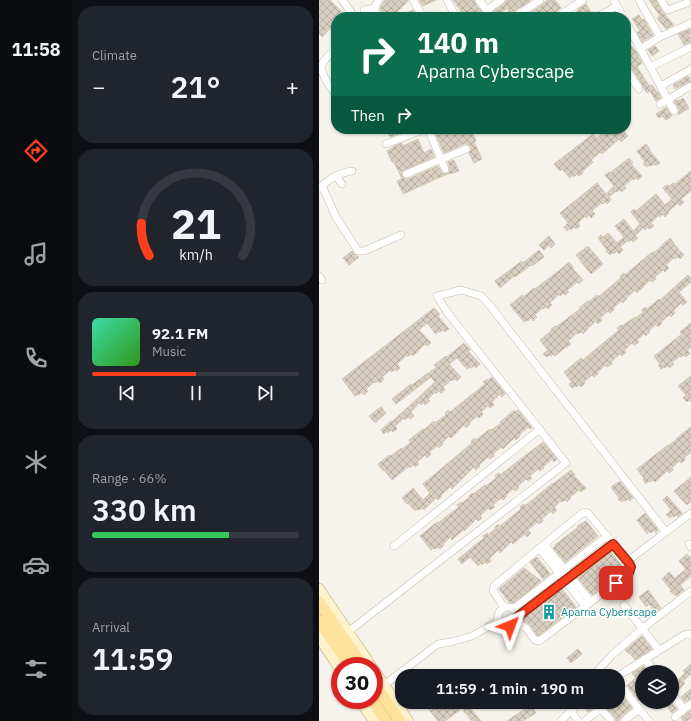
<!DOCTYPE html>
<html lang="en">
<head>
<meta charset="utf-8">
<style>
	body { margin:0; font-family:"IBM Plex Sans",sans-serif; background:#20242c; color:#f1f3f6; height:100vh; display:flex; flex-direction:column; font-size:15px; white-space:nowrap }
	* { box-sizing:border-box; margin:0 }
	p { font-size:13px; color:#9ea1a6 }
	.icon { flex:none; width:22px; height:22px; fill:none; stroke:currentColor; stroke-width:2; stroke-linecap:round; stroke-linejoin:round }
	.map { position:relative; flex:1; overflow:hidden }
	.drawer { display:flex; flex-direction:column; gap:6px; padding:6px; background:#0d0f14; width:247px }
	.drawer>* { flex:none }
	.hud { position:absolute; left:12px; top:12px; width:300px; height:122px; border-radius:16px; box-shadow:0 1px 3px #0004; background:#0b6e4f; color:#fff; overflow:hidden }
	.controls { position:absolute; left:316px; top:665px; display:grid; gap:8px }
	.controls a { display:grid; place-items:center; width:44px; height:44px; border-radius:50%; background:#171b24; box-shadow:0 1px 3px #0004; font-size:20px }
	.speed { position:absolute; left:12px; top:657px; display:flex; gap:8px; font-size:20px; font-weight:700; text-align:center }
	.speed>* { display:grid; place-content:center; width:52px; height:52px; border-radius:50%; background:#171b24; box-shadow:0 1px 3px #0004; line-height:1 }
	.speed .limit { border:6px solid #d22; background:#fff; color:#111 }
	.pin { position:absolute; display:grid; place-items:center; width:34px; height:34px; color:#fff; margin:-17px; border-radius:8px; box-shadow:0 2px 6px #0006 }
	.me { position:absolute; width:44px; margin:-22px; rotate:44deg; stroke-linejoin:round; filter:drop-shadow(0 0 3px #0008) }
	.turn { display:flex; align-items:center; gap:14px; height:84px; padding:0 20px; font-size:18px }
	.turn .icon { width:52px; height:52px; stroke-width:2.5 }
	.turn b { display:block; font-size:28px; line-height:34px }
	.then { display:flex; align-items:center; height:38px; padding:0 20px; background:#0003; gap:8px; font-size:15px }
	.big { font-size:30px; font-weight:600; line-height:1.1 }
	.drawer .tile { flex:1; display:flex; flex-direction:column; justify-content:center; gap:6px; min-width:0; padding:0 14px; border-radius:16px; background:#20242c }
	.drawer .dial { align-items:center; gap:0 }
	.dial svg { height:104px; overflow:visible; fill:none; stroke:#363941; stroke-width:7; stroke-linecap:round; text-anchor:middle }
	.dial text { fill:#f1f3f6; stroke:none }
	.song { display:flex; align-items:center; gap:12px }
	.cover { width:48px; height:48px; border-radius:6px; background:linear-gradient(135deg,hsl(160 70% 55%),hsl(110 70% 35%)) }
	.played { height:4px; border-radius:2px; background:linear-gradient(90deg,#fc3f1d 50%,#363941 50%) }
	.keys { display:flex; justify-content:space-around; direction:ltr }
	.heat { display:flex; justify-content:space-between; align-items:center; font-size:22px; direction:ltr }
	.charge { height:6px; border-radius:3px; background:linear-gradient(90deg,#34c759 66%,#363941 0) }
	.trip { position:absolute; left:76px; top:669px; width:230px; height:40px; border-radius:16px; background:#171b24; box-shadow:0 1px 3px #0004; font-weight:600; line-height:40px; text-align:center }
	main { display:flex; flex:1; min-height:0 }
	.dock { display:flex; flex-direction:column; width:72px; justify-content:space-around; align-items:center; background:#090b0e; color:#9ea1a6 }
	.dock .icon { width:28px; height:28px }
	.dock .selected { color:#fc3f1d }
	.dock b { font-size:18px; color:#f1f3f6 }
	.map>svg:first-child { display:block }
	.building { fill:url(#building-cross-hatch); stroke:#d3c7b4 }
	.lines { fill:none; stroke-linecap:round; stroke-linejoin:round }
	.street-casing { stroke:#c2bbae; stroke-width:8 }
	.secondary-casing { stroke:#d6c79b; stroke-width:12 }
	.primary-casing { stroke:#e6c16a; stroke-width:12 }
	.street { stroke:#fff; stroke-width:7 }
	.secondary { stroke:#fff3cd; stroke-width:10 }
	.primary { stroke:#ffe39c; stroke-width:11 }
	.route-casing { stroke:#a42913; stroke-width:10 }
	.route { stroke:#fc3f1d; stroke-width:7 }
	.labels { text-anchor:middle; stroke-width:3; stroke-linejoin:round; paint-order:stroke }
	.culture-label { font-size:11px; fill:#0d838f; stroke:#fff; text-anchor:start }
</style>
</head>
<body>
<main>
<nav class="dock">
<b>11:58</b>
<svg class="icon selected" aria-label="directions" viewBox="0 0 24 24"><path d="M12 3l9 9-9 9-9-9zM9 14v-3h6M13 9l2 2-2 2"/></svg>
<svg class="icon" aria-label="music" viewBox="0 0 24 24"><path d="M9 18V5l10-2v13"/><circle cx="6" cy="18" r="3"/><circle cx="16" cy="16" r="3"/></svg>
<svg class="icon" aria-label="phone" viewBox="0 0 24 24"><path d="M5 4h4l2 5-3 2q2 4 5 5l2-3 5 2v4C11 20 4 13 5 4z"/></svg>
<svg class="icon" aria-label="climate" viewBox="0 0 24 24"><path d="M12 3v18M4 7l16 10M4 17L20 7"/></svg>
<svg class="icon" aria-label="car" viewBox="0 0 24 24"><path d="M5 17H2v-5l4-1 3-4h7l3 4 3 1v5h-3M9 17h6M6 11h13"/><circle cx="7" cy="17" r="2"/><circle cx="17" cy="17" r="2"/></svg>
<svg class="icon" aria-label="filters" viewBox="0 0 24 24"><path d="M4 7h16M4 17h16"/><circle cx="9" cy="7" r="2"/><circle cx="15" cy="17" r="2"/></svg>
</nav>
<section class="drawer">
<div class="tile"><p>Climate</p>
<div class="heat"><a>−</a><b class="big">21°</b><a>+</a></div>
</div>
<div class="tile dial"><svg viewBox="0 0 100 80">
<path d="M14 69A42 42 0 1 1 86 69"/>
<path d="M14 69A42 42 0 0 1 8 44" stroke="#fc3f1d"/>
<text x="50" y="56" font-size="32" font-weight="700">21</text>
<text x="50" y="72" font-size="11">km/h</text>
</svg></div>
<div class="tile">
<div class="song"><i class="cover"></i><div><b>92.1 FM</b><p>Music</p></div></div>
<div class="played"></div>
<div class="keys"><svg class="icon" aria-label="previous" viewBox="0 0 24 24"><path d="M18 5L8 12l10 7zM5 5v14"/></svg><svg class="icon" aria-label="pause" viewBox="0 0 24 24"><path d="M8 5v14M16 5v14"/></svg><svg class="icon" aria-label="next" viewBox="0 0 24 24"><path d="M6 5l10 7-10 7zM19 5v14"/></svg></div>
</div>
<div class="tile"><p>Range · 66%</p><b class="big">330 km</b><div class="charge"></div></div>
<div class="tile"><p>Arrival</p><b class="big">11:59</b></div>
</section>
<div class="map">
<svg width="372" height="721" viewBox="0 0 372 721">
	<defs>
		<pattern id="building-cross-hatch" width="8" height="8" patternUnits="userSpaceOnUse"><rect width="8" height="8" fill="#d8cfc1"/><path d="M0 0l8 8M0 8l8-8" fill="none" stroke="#b1aa9e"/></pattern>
	</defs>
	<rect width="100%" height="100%" fill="#f6f3ec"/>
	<!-- building -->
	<g class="building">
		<polygon points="0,0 11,0 25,14 22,17 17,17 17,22 3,37 0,33"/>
		<polygon points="66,0 89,0 89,1 73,17 68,17 61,9 62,6"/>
		<polygon points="100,0 117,0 104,6"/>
		<polygon points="134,0 155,0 156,3 167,17 146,17"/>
		<polygon points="187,0 210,0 211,1 191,14 188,8 178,16 175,11 185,4"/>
		<polygon points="228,0 236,0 242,8 235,13 233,17 211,17 209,14 224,4"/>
		<polygon points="330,0 337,0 343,11 355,25 347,29 338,18 341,16"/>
		<polygon points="267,4 273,14 268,17 250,17 259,11 259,9"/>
		<polygon points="94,10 98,17 79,17"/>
		<polygon points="320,15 323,20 325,19 327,23 334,35 323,42 318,32 321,31 313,19"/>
		<polygon points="371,29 372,32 372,33 370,34 372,38 372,42 365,45 359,34"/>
		<polygon points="313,46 318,53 323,63 318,67 327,81 331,86 333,85 338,92 339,92 342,98 337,101 331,91 328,93 325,89 324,86 311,66 307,64 307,60 310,58 307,53 307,50"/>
		<polygon points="336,46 340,51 333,56 329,50"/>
		<polygon points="369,76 372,81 356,89 354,85"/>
		<polygon points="364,98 370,108 359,115 360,112 360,109 355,101 358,100 359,101"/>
		<polygon points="347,107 353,116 347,120 343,116 340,118 337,114"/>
		<polygon points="67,129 92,129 71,137"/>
		<polygon points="116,129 152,129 157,141 155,142 163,159 155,163 150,153 152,150 152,147 148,144 145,144 125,153 115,130"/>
		<polygon points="298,129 303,129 309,136 302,142 300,139 283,154 281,152 272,160 274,162 263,172 264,173 260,176 258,174 255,177 254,175 251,178 243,169 241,171 235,164 274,134 278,138 287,130 291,135"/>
		<polygon points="99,139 105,153 112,149 115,157 85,170 82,174 84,178 86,179 89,179 119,166 123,173 128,174 130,172 131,169 129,162 135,160 140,171 131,174 131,173 119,178 84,194 78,181 83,179 75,162 73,162 68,151 75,147 75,146 83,143 84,146"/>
		<polygon points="327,144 331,149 330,150 341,163 337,166 335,164 332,166 331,165 328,167 324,164 326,162 318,151"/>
		<polygon points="310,158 314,163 312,164 323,176 319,180 317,178 314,180 313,179 305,186 307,188 303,192 301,190 298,192 297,191 290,197 292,200 288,204 286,202 284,204 282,203 273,211 276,214 272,218 270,215 267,218 266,216 259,223 261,226 257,229 255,227 252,230 251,228 248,231 245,227 249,223 241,213 278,183 287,194 295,186 286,175 290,172 291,173"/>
		<polygon points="372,171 372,191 362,199 365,202 361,206 359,203 349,212 350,213 346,217 344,214 341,217 340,215 332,223 335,226 330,229 328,227 326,230 324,228 316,236 319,238 314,242 312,240 310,242 308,241 301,247 304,250 300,254 298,251 295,254 294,252 291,255 287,251 288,250 279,238 282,235 284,237 289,233 298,243 305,237 296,226 305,219 314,231 321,224 312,212 315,209 317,211 337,194 346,205 353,199 344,188 348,185 350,186 354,183 356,184"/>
		<polygon points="230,236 236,244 232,248 230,245 225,250 220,245"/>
		<polygon points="351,238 355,243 355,244 365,255 361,259 359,257 356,259 354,258 347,265 350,268 346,272 344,270 336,277 337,279 333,282 331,280 318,293 316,290 307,298 308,299 304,303 302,301 294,308 295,310 291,313 289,311 281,318 283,320 279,324 277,321 268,329 268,330 264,334 262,332 259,334 258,333 249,341 252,344 248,347 247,347 236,356 234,354 232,356 230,355 228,357 224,354 229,350 221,340 233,330 232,329 236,326 237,327 261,309 260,308 269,301 270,302 278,295 279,297 302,278 301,276 305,273 306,275 333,252 334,253 343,246 343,245"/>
		<polygon points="269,246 284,264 272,274 257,255"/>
		<polygon points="220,250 225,257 213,266 212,265 196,277 195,276 181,288 176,281 203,261 204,263"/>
		<polygon points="33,251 36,255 40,257 30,265 24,258"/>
		<polygon points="250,262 254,267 253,268 264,280 260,284 258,282 248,290 250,292 246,295 244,293 241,296 240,294 231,303 233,305 229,309 227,307 224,309 223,308 216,315 218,317 214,321 212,318 209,321 208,320 205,322 191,305 203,295 204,297 215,288 216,289 242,269"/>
		<polygon points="369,275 372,279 372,282 360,292 368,302 364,305 362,303 354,311 356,313 352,317 350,315 342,322 343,323 339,327 337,324 330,331 331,332 327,336 325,334 318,340 320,342 315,345 313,343 305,351 307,352 303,356 301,354 292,362 293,364 288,367 286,365 278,373 279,374 275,377 273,375 265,382 266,383 262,387 260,385 257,387 256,386 253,388 250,384 253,382 245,372 262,358 264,360 272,353 300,330 298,328 302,325 303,326 316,317 317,318 324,312 323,310 326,307 328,309 340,299 341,300"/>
		<polygon points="115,308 121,314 119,316 130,329 126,332 124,330 121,332 120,331 117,334 108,323 100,330 112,343 108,346 106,344 94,356 92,354 89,357 88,355 78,364 81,368 77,371 75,369 73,372 71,370 63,377 65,379 61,383 59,381 56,383 55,382 47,389 49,391 45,395 43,392 40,395 39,394 36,396 23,379"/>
		<polygon points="372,323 372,347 368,351 371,353 367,357 365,355 362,357 361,356 353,362 355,364 351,368 349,366 346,368 345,367 342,369 339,365 341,364 335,356 363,334 361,332"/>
		<polygon points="145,343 151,350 149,351 161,364 157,368 155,366 152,368 151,367 148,369 138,358 130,364 142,377 138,381 136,379 133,381 132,380 124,387 126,390 122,393 120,391 117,394 116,392 109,399 111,401 106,405 104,402 102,405 100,403 92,412 95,416 91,419 89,417 86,420 85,418 76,426 78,429 74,432 72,430 69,433 68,431 65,434 62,430 72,421 73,422 116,382 112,377 77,404 73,399 92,384 93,385 109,373 109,374 117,367 115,365 127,356 128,357"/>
		<polygon points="372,376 372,402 370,400 368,402 364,398 367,395 359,386"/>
		<polygon points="173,377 186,394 183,397 181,394 173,402 175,405 171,408 169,406 162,412 164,414 160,418 158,416 150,423 151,424 147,428 145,425 132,438 130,436 123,443 124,444 120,448 118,446 110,452 112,454 108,458 106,455 98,462 100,464 96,467 94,465 91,468 90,466 73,480 65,470 64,471 59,464 71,455 72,456 82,448 83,449 92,442 90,440 100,432 104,429 105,430 115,421 116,423 127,415 126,413 129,410 131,412 166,384 164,382 168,379 169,380"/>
		<polygon points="62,407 67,413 56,423 50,416"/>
		<polygon points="195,410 196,412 199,410 213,428 211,429 209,427 200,435 201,436 197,440 195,438 184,449 182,447 174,454 175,456 171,459 169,457 160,465 161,466 157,470 155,467 133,489 131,487 122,495 123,496 119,500 117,498 105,510 103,508 100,510 99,509 96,511 89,503 88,504 83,498 94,488 104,500 111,493 104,484 153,443 152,441 156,438 157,440 171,429 172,430 182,423 181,422"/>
		<polygon points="372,427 372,452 365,458 366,460 362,463 360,461 353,468 354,470 350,473 348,471 336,482 334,480 331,482 330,481 327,484 324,480 325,478 318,469 349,445 349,446 358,439 358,438"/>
		<polygon points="224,442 238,459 235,462 233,459 224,467 225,468 221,471 219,469 211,476 213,478 209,481 207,479 199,486 200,488 196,491 194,489 187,495 188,496 184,500 182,498 174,505 176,507 171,510 169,508 161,516 163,518 159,521 157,519 145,531 144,530 133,540 131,537 124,544 125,545 121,549 119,547 116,549 115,548 112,550 101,536 118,522 119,523 140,507 138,505 142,502 143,503 151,497 150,496 153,493 154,494 166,485 167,486 177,478 176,476 180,473 181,475"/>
		<polygon points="252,470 256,475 255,476 267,488 262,492 260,490 251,497 252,498 248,502 246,500 243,502 242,501 235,507 238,510 234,514 232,511 223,519 224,521 220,524 218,522 209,530 212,533 208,537 206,534 194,544 192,542 181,553 179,550 170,559 172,561 168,564 166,562 163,565 162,563 159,566 151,557 143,564 139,559 165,538 164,536 168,533 169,535 177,528 176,527 179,524 181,526 202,509 201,507 205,504 206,506 234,483 234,484"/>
		<polygon points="372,477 372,501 368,505 355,491"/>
		<polygon points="301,481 314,498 311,501 309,499 307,501 305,500 303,502 299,499 300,498 292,487"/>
		<polygon points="348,496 363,513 359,517 357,515 355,517 353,516 351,518 347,515 352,510 344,500"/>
		<polygon points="326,513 339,530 337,533 335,530 332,533 330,531 328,534 318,520"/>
		<polygon points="267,521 279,536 246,562 234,548 237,546 236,545 259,527 258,526"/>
		<polygon points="292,552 306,570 273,595 259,578 261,577 261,576"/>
		<polygon points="368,554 372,558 372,576 361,585 365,590 357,596 351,591 352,590 343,579 350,572 356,578 367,569 360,561"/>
		<polygon points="218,557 231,574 224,579 211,562"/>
		<polygon points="205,568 222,581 192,605 180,589"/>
		<polygon points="243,589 257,607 219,636 211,625 205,621 203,619"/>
		<polygon points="329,590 342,608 337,612 330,604 327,607 320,597"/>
		<polygon points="323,636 333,649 316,660 311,653 310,654 306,650"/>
		<polygon points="259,649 263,654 252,663 248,658"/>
		<polygon points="372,664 372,674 364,681 366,683 358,692 355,690 353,689 353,687 366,673 364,671"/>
		<polygon points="325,666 330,672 323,672 323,699 320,701 308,685 317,678 313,673"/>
		<polygon points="372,689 372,699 366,702 362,697"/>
		<polygon points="301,692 313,708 302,717 300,721 297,721 296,718 283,702 299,702 299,693"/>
		<polygon points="110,702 121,702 125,707 132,702 142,702 146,706 126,721 119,721 108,707 112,705"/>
		<polygon points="269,702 272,702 275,707 269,712 265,706"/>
		<polygon points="353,703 358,709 353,713 348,706"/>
		<polygon points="212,705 217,713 204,721 188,721"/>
		<polygon points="149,706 157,715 162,721 153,721 144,710"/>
		<polygon points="372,710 372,718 368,721 364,721 362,718"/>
	</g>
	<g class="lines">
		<!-- street casing -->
		<g class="street-casing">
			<g id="street">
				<polyline points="23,0 32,12 33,17"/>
				<polyline points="94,0 104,17"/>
				<polyline points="128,0 137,17"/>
				<polyline points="160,0 173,17"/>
				<polyline points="295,0 304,17"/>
				<polyline points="320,0 341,37 370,24 372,23"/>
				<polyline points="342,0 347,8 349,10 368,3"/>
				<polyline points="45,10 56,8"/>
				<polyline points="168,10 182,0"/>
				<path d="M58,17c-3,-6 -3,-12 2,-17"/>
				<polyline points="195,17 221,0"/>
				<polyline points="238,17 264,0"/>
				<polyline points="278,17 298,6"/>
				<polyline points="307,22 355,111"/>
				<path d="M17,49c-5,5 -11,9 -14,15 -3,9 9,24 14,31"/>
				<polyline points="321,49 341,37"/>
				<polyline points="331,67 372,47"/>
				<polyline points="307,69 320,89"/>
				<polyline points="342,86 372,69"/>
				<polyline points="341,104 372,86"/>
				<polyline points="109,129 126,169"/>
				<polyline points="67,144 106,129"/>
				<polyline points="87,174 147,149"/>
				<polyline points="17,176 23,184"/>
				<polyline points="3,186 17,217 39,251 45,251 82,235"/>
				<path d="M0,188c12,-10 17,-14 33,-17"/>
				<polyline points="0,276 3,280"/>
				<polyline points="225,544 272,602"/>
				<polyline points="370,544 372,547"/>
				<polyline points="75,546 221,429"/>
				<polyline points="220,548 266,606"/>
				<polyline points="314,557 372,513"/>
				<polyline points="305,605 340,650"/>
				<polyline points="185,607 174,591 175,586 262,514 265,512 269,513 310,563 312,567 310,573 223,639 220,641 216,640 207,628 201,625 198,620"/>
				<circle cx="189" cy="617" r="10"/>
				<polyline points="194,609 288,536"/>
				<polyline points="198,617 294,544"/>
				<polyline points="29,632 247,463 128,312 118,296 142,290 162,296 169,303 347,532"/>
				<polyline points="326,659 336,672"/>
				<polyline points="274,676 293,655 324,628 372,591"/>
				<polyline points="299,676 365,635 368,634 371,634 372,635"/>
				<polyline points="299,682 320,709 305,721"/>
				<polyline points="65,685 119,644 132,642 153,636 180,621"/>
				<polyline points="353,694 365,709"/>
				<polyline points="277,702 292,721"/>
				<polyline points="320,709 330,721"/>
				<polyline points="252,711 259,721"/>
				<polyline points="356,717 372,704"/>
				<polyline points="242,721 258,705 263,702"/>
				<polyline points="266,721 282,708"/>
			</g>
		</g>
		<!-- secondary casing -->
		<g class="secondary-casing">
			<g id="secondary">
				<polyline points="0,589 52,666"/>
				<polyline points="0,637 21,669"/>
				<polyline points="55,670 89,721"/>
				<polyline points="41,700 55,721"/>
			</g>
		</g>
		<!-- primary casing -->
		<g class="primary-casing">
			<g id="primary">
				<polyline points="0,602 44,666"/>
				<polyline points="0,621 31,666"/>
				<polyline points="55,683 81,721"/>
				<polyline points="53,700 67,721"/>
			</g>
		</g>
		<!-- street -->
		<use href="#street" class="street"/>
		<!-- secondary -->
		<use href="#secondary" class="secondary"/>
		<!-- primary -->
		<use href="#primary" class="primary"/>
	</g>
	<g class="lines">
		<!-- route casing -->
		<g class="route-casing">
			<polyline id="route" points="191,626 196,623 198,617 294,544 310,563 312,567 310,573 297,583"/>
		</g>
		<!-- route -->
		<use href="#route" class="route"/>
	</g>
	<!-- icons -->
	<defs>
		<g id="building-bare" transform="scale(1.2)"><path d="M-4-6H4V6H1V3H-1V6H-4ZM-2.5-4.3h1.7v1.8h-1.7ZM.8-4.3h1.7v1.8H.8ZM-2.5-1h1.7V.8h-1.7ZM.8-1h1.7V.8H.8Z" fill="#0f9aa8" stroke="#fff" stroke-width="2.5" paint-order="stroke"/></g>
	</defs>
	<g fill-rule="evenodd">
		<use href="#building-bare" x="230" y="612"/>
	</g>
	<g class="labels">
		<!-- culture labels -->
		<g class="culture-label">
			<text x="242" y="616">Aparna Cyberscape</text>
		</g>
	</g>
</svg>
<div class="controls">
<a><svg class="icon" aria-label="layers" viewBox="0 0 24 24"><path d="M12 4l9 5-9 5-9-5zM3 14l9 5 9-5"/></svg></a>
</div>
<div class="speed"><div class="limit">30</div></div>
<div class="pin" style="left:297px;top:583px;background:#d93025"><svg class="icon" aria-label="arrive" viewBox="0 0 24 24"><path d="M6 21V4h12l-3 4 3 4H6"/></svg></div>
<svg class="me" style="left:191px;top:626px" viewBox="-20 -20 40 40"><path d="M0-17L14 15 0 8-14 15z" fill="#fc3f1d" stroke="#fff" stroke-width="4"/></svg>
<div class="trip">11:59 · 1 min · 190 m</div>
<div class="hud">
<div class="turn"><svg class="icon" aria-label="right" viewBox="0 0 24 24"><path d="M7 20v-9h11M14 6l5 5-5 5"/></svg><div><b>140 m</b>Aparna Cyberscape</div></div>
<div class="then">Then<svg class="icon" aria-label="right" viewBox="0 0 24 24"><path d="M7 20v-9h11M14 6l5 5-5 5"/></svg></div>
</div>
</div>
</main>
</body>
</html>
